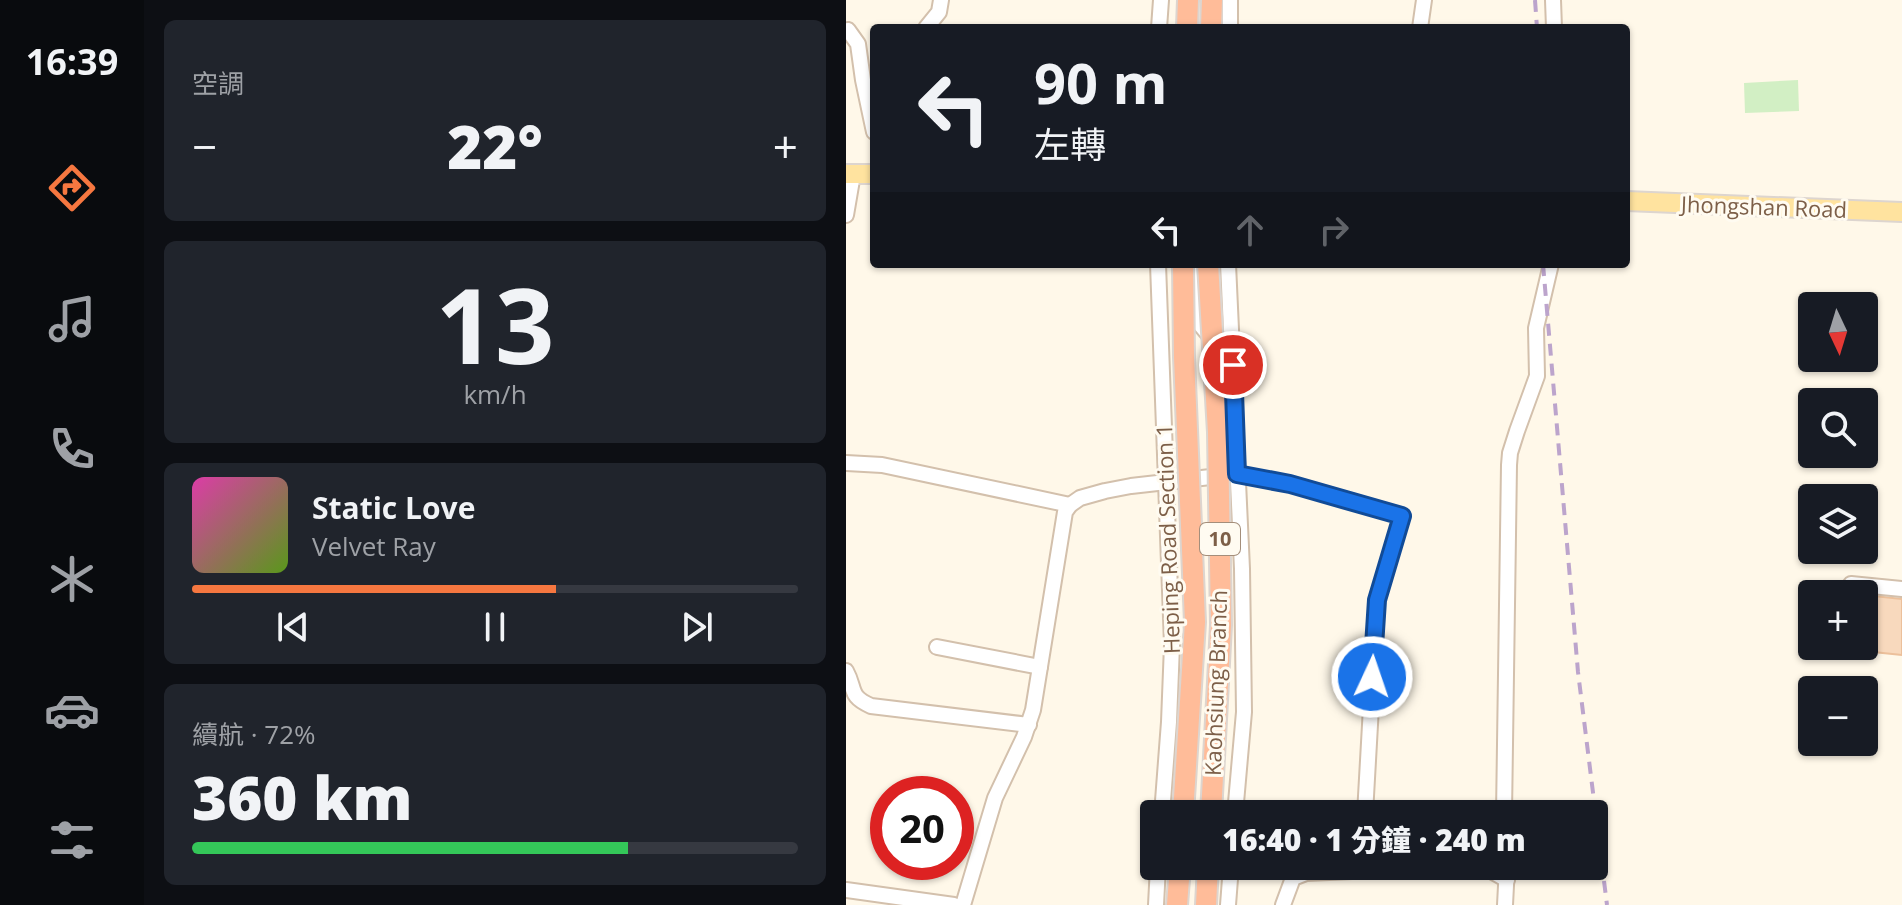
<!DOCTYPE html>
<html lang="zh-TW">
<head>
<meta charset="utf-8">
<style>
	body { margin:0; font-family:"Open Sans","Noto Sans TC",sans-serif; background:#20242c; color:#f1f3f6; height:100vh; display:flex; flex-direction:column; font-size:30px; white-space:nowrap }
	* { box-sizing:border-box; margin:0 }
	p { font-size:26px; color:#9ea1a6 }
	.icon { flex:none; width:44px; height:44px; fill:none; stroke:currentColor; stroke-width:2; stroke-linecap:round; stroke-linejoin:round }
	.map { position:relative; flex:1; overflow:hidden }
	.drawer { display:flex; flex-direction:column; gap:20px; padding:20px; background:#0d0f14; width:702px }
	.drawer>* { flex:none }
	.guide { position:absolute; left:24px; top:24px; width:760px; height:244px; border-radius:8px; box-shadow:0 2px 6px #0004; background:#171b24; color:#f1f3f6; overflow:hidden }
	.needle { width:52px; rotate:176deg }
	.buttons { position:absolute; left:952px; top:292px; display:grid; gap:16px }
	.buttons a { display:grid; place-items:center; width:80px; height:80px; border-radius:8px; background:#171b24; box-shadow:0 2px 6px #0004; font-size:40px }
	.speed { position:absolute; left:24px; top:776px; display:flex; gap:16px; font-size:40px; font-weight:700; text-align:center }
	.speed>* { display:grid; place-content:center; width:104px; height:104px; border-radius:50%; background:#171b24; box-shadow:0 2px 6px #0004; line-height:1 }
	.speed .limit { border:12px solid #d22; background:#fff; color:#111 }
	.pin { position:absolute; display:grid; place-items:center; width:68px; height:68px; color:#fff; margin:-34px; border:4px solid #fff; border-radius:50%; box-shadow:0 2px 8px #0007 }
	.me { position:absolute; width:88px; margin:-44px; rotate:3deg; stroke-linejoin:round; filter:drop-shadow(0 0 6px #0008) }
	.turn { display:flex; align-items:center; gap:28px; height:168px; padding:0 32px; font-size:36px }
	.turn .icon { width:104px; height:104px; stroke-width:2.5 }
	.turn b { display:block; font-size:56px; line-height:68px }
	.lanes { display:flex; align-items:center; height:76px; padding:0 32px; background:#0003; justify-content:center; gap:40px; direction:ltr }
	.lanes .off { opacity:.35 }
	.big { font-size:60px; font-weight:800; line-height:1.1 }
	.drawer .card { flex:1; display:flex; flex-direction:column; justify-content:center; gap:12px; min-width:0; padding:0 28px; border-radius:12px; background:#20242c }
	.drawer .dial { align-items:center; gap:0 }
	.dial b { font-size:104px; line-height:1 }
	.song { display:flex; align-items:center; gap:24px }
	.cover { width:96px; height:96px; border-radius:12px; background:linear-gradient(135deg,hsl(320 70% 55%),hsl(90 70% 35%)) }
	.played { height:8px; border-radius:4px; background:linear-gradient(90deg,#f67740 60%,#363941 60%) }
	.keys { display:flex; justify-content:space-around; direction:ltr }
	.heat { display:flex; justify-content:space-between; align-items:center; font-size:44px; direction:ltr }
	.charge { height:12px; border-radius:6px; background:linear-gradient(90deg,#34c759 72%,#363941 0) }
	.trip { position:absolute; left:294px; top:800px; width:468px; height:80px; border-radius:8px; background:#171b24; box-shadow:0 2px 6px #0004; font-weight:800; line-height:80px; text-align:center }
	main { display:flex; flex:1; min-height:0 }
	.tab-bar { display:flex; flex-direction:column; width:144px; justify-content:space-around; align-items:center; background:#090b0e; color:#9ea1a6 }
	.tab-bar .icon { width:56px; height:56px }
	.tab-bar .active { color:#f67740 }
	.tab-bar b { font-size:36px; color:#f1f3f6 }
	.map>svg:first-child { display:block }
	.green { fill:#d2efc4 }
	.building { fill:#f8d9bd; stroke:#ecc09b; stroke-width:2 }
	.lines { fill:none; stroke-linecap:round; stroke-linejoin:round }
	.minor-casing { stroke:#d3c0ac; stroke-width:18 }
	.major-casing { stroke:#ddd5cf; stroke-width:22 }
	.highway-casing { stroke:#ddd5cf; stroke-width:24 }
	.minor { stroke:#fff; stroke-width:14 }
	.major { stroke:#ffe39f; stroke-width:18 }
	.highway { stroke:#ffbc99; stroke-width:20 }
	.rail { stroke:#bca4cc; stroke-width:4; stroke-dasharray:12 8; stroke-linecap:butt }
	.highway-bridge-casing { stroke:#ddd5cf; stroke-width:24; stroke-linecap:butt }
	.highway-bridge { stroke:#ffbc99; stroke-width:20 }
	.route-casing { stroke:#114b97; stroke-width:20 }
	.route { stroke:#1a73e8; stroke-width:14 }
	.labels { text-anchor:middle; stroke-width:6; stroke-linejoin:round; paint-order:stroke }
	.shield { fill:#fffbf1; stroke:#a48e7b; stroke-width:2 }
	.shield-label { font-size:20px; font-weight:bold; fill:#7d5f48 }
	.street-label { font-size:22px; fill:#7d5f48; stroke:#fffbf1 }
</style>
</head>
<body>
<main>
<nav class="tab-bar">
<b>16:39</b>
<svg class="icon active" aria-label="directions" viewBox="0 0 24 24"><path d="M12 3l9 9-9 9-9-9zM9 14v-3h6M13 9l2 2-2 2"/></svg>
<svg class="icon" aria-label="music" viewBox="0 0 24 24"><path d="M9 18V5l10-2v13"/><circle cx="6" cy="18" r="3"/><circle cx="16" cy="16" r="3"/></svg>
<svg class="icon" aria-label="phone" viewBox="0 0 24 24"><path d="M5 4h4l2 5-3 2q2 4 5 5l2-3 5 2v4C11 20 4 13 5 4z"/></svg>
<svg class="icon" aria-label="climate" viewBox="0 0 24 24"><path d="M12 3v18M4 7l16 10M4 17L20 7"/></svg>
<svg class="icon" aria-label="car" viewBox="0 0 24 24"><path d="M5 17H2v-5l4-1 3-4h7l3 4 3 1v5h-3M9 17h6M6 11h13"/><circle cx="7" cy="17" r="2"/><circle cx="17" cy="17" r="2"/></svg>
<svg class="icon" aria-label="filters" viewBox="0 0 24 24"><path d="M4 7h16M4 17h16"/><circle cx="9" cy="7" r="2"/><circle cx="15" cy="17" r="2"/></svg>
</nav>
<section class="drawer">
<div class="card"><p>空調</p>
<div class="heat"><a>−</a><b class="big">22°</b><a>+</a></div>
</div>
<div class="card dial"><b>13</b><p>km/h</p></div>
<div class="card">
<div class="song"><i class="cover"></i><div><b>Static Love</b><p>Velvet Ray</p></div></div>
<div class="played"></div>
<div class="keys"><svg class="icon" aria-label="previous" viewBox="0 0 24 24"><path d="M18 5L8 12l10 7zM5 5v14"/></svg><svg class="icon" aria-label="pause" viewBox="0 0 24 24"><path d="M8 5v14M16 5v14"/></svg><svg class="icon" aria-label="next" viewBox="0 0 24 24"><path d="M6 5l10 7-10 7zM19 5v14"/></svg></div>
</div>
<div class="card"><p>續航 · 72%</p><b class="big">360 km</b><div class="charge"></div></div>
</section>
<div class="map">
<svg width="1056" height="905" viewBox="0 0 1056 905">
	<rect width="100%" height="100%" fill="#fff8e9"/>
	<!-- green -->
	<polygon class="green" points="952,80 953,111 899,113 898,83"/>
	<!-- building -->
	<polygon class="building" points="1018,595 1056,599 1056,655 1018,651"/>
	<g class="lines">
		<!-- minor casing -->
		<g class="minor-casing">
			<g id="minor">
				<polyline points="707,0 708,28"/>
				<polyline points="80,28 93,12 95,0"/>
				<polyline points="313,28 315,0"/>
				<polyline points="384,28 384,0"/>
				<polyline points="574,28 578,0"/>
				<polyline points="2,30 12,44 17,80 28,132"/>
				<polyline points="0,215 7,174"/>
				<polyline points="312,264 326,645 323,722 316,814"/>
				<polyline points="350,264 352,322 367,340"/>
				<polyline points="382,264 396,569 398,712 389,814"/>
				<polyline points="0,463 36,465 224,505"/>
				<polyline points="1004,594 1005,584 1056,589"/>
				<polyline points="91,647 194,667"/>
				<path d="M0,671c10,18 2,25 25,35l158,19"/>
				<polyline points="658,814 663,465 664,453 671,431 691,376 690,328 705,264"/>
				<polyline points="622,866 645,871 661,880"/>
				<polyline points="0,890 108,905"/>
				<polyline points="117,905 149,798 178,737 187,710 219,512 224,505 234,498 259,491 285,486 391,474 444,484 556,516 531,600 519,814"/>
				<polyline points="310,905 312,866"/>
				<polyline points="382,905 385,866"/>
				<polyline points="437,905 447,878 460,873 621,866"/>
				<polyline points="659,905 661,866"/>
			</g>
		</g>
		<!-- major casing -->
		<g class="major-casing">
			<g id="major">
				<polyline points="0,174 28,174"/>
				<polyline points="780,201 1056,212"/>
			</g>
		</g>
		<!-- highway casing -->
		<g class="highway-casing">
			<g id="highway">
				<polyline points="341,28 342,0"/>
				<polyline points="365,28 366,0"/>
				<polyline points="331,905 334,866"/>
				<polyline points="360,905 362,866"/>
			</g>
		</g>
		<!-- minor -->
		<use href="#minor" class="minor"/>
		<!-- major -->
		<use href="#major" class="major"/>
		<!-- highway -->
		<use href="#highway" class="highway"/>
		<!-- rail -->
		<g class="rail">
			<polyline points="689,0 691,28"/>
			<polyline points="697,264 732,672 761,905"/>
		</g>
		<!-- highway-bridge casing -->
		<g class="highway-bridge-casing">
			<g id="highway-bridge">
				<polyline points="337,264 338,357 349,622 337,814"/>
				<polyline points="362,264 372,432 375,625 365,814"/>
			</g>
		</g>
		<!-- highway-bridge -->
		<use href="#highway-bridge" class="highway-bridge"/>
	</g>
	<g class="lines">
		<!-- route casing -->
		<g class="route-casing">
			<polyline id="route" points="387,365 391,474 444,484 556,516 531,600 526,677"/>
		</g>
		<!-- route -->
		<use href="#route" class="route"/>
	</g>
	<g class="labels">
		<!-- shield labels -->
		<rect class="shield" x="354" y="523" width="40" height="32" rx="6"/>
		<g class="shield-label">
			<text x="374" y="546">10</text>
		</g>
		<!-- street labels -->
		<g class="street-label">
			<text transform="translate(918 207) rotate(2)" y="8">Jhongshan Road</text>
			<text transform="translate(322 539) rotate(-92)" y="8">Heping Road Section 1</text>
			<text transform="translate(370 683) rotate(-88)" y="8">Kaohsiung Branch</text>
		</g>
	</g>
</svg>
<div class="buttons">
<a><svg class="needle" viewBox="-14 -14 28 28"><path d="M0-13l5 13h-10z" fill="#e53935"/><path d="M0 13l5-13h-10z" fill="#9ea1a6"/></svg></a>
<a><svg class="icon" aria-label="search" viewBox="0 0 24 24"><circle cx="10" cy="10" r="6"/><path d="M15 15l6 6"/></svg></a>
<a><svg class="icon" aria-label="layers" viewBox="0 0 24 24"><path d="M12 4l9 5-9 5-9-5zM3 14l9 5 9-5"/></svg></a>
<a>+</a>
<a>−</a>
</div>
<div class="speed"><div class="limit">20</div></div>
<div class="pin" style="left:387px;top:365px;background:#d93025"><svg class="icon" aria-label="arrive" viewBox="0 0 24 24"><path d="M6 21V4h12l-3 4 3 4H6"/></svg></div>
<svg class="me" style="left:526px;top:677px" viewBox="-20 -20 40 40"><circle r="17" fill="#1a73e8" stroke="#fff" stroke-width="3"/><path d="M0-11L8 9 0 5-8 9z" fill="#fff"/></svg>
<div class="trip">16:40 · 1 分鐘 · 240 m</div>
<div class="guide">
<div class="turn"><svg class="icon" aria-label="left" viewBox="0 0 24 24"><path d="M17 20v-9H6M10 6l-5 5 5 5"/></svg><div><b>90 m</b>左轉</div></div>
<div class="lanes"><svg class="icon" aria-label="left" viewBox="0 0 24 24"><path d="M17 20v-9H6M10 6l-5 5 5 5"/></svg><svg class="icon off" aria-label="ahead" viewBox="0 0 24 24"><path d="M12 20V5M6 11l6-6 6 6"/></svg><svg class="icon off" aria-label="right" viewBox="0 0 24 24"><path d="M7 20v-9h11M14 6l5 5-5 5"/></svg></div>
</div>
</div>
</main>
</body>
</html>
